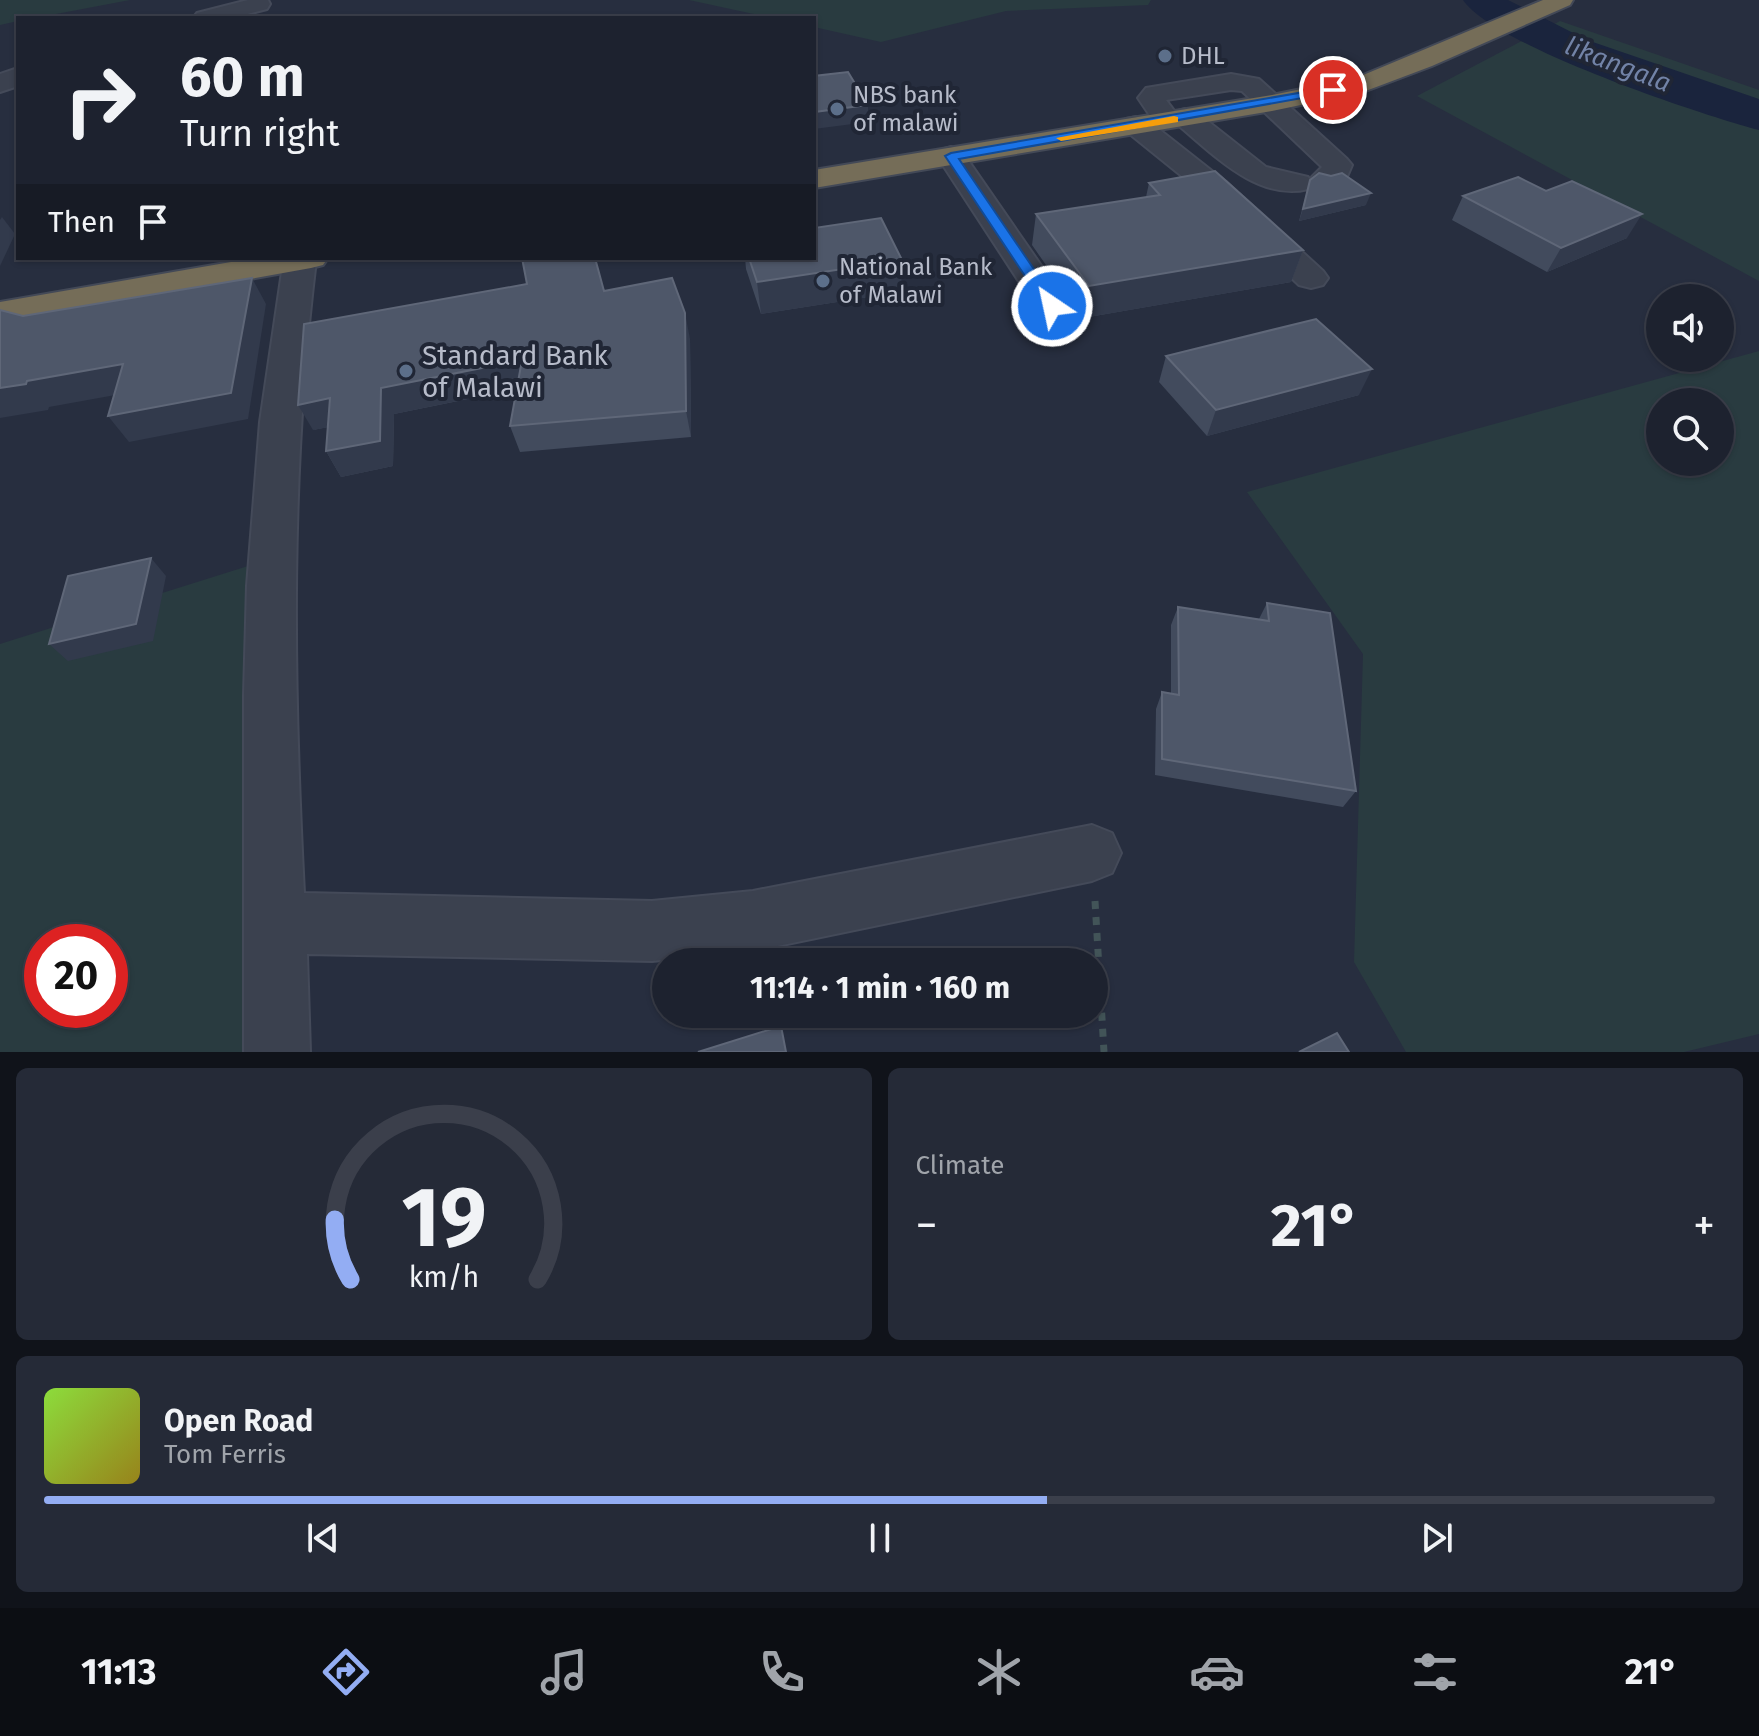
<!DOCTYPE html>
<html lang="en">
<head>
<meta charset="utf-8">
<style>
	body { margin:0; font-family:"Fira Sans",sans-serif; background:#252a37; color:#f1f3f6; height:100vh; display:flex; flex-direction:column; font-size:30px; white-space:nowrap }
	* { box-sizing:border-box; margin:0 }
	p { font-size:26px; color:#a0a4aa }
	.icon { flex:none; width:44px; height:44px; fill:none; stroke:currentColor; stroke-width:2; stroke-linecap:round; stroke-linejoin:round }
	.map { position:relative; height:1052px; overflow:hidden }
	.panel { display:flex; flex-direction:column; gap:16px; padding:16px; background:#10131a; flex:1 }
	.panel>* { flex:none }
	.guide { position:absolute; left:16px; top:16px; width:800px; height:244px; border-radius:0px; box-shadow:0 2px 6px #0004,0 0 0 2px #3b3f4b; background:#1d222f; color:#f1f3f6; overflow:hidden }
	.tools { position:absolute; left:1646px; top:284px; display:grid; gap:16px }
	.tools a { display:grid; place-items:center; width:88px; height:88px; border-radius:50%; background:#1d222f; box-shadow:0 2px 6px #0004,0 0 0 2px #3b3f4b; font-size:40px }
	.speed { position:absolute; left:24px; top:924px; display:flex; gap:16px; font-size:40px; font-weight:700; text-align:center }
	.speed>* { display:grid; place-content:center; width:104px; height:104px; border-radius:50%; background:#1d222f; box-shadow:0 2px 6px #0004,0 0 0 2px #3b3f4b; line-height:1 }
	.speed .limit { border:12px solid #d22; background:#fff; color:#111 }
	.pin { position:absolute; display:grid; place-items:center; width:68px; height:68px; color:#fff; margin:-34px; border:4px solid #fff; border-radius:50%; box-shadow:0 2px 8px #0007 }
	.me { position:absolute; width:88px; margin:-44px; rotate:326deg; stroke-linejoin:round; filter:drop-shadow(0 0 6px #0008) }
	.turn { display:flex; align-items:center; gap:28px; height:168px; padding:0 32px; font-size:36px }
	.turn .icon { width:104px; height:104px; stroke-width:2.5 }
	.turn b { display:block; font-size:56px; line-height:68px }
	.then { display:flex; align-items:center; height:76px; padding:0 32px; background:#0003; gap:16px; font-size:30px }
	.big { font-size:60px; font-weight:700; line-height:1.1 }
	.panel .widget { flex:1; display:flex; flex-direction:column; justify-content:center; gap:12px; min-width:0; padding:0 28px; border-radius:12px; background:#252a37 }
	.panel .dial { align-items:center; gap:0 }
	.dial svg { height:208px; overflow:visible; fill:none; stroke:#3b3f4b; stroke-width:7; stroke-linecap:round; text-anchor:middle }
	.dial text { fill:#f1f3f6; stroke:none }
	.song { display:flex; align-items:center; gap:24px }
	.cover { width:96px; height:96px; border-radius:12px; background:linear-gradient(135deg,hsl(90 70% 55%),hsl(50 70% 35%)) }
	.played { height:8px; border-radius:4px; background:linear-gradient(90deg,#93adf3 60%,#3b3f4b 60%) }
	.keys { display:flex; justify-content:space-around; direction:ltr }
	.heat { display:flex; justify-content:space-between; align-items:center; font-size:44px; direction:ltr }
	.panel .tiles { flex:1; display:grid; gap:16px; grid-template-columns:1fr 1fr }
	.widget:last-child { grid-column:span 2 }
	.trip { position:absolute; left:652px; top:948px; width:456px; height:80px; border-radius:40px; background:#1d222f; box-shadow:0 2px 6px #0004,0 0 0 2px #3b3f4b; font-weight:700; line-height:80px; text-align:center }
	.menu { display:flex; height:128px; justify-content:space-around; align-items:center; background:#0c0e13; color:#a0a4aa }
	.menu .icon { width:56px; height:56px }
	.menu .on { color:#93adf3 }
	.menu b { font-size:36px; color:#f1f3f6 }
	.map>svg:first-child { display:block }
	.green { fill:#293b40; fill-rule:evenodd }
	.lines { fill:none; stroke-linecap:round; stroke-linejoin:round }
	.river { fill:#1a243d; fill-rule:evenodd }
	.minor-casing { stroke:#444a59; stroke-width:4 }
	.highway-casing { stroke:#434957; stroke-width:4 }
	.path { stroke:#425458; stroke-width:7; stroke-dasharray:8 8; stroke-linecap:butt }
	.minor { fill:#3b414f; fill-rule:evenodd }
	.highway { fill:#756d58; fill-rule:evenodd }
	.wall { fill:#424b5d }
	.shaded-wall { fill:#323a4c }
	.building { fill:#4e5769; stroke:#5f6778; stroke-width:2 }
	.route { fill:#1a73e8; stroke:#114b97; stroke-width:2 }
	.slow { fill:#f59e0b }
	.service-dot { fill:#5c6f8a; stroke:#202635; stroke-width:3 }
	.labels { text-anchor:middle; stroke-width:8; stroke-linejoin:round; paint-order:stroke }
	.far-poi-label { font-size:24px; fill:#b7bcca; stroke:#202635; text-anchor:start }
	.far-water-label { font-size:26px; font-style:italic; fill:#7283a7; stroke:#202635 }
	.poi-label { font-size:28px; fill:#b7bcca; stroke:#202635; text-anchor:start }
</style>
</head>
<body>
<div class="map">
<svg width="1759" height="1052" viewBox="0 0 1759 1052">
	<rect width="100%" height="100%" fill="#272e3f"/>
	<!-- green -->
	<g class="green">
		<polygon points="0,0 130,0 35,18 18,18 18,21 0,25"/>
		<polygon points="689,0 1151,0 1148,5 1006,11 881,42 814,27 814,18 772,18"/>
		<polygon points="1560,21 1759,90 1759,281 1417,96"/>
		<path d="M1759,351v683l-75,18h-278l-52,-90 9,-308 -116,-162zM1660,402h60v60h-60z"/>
		<path d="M270,559l22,493h-292v-408zM42,942h68v68h-68z"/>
	</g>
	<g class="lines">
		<!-- river -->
		<path class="river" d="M1463,0h45l79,40 172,59v31c-58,-15 -266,-85 -296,-130z"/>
		<!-- minor casing -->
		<g class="minor-casing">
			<g id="minor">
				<polygon points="248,0 268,0 270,4 267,9 232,18 193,18 197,13"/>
				<polygon points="18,68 18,86 0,92 0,74"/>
				<path d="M1231,74l28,5 88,80 5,6 -6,14 -19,7 -11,-3 -4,-6 10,-10 -80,-76 -11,-1 -65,10 9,12 10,-3 10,2 71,56 42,10 4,6 -4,6c-50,13 -96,-36 -130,-64l-11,3 -10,-2 -19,-28 8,-10z"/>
				<polygon points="1136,117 1146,119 1226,182 1323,271 1328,278 1323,285 1311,288 1299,285 1204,194 1126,131 1122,125 1126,119"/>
				<polygon points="951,147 961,150 1069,306 1064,313 1052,316 1040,313 1035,306 937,156 941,150"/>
				<path d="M284,258l32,2c-26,213 -23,419 -12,633l348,8 101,-10 339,-66 20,8 9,20 -9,20 -20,8 -339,70 -101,10 -345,-7 3,98h-66v-357l3,-109 13,-164z"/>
			</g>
		</g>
		<!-- highway casing -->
		<g class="highway-casing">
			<g id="highway">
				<polygon points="1543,0 1573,0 1570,5 1432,66 1363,92 1272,111 814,188 814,170 1272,95 1356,78"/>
				<polygon points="254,258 328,258 323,265 311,268 0,324 0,302"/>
			</g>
		</g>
		<!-- path -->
		<polyline class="path" points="1095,901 1104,1052"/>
		<!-- minor -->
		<use href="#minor" class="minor"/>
		<!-- highway -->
		<use href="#highway" class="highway"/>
	</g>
	<!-- wall -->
	<g class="wall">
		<polygon points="1310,180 1366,205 1299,221"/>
		<polygon points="1149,183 1303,250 1291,282 1083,318 1032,245 1036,214 1146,197"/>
		<polygon points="1463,196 1627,238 1547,272 1452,220"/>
		<polygon points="745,258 814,258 901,292 761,314 746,269"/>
		<polygon points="604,291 690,339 691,437 520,452 510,426 517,389 394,414 393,466 341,477 326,451 328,427 313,430"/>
		<polygon points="1166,356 1359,395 1207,436 1159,382"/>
		<polygon points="1267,603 1356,791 1343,807 1155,775 1156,709 1162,692 1171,693 1171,625 1178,607 1259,619"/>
	</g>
	<!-- shaded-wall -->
	<g class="shaded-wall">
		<polygon points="868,105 868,122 814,129 814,112"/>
		<polygon points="1371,193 1366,205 1299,221 1303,209"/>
		<polygon points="1642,214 1627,238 1547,272 1561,248"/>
		<polygon points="2,217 15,234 0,266 0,220"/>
		<polygon points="1303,250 1291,282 1083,318 1089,286"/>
		<polygon points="902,260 901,292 761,314 757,282"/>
		<polygon points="252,278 266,304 248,419 129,442 108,416"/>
		<polygon points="685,313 690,339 691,437 686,411"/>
		<polygon points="522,360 531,386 394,414 393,466 341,477 326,451 381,388"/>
		<polygon points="123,364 143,390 49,407 48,410 0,418 0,388 27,381"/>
		<polygon points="1372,369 1359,395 1207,436 1216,410"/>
		<polygon points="330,398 345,424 313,430 298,405"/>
		<polygon points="151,558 166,576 153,641 68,661 49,644"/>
	</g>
	<!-- building -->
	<g class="building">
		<polygon points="848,72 868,105 814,112 814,76"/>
		<polygon points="1215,171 1303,250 1089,286 1036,214 1160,195 1149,183"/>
		<polygon points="1319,173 1331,176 1342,173 1371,193 1303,209 1310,180"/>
		<polygon points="1518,177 1546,191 1572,181 1642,214 1561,248 1463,196"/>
		<polygon points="881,218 902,260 757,282 749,258 814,258 814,228"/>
		<polygon points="522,258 595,258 604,291 672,278 685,313 686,411 510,426 522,360 381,388 380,441 326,451 330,398 298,405 304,324 527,284"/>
		<polygon points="252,278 231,393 108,416 123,364 27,381 26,384 0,388 0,310 23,316"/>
		<polygon points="1316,319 1372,369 1216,410 1166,356"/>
		<polygon points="151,558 136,624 49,644 68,576"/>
		<polygon points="1267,603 1330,613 1356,791 1162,759 1162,692 1179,695 1178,607 1269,621"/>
		<polygon points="781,1026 786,1052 698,1052"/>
		<polygon points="1337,1033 1349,1052 1299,1052"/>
	</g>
	<!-- route -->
	<polygon class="route" points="1333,87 1336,88 1336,92 959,159 1059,306 1052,311 1047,309 945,156 951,153"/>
	<!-- slow -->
	<polygon class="slow" points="1174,116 1178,117 1178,122 1061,141 1056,138"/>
	<!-- markers -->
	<g class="service-dot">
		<circle cx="1165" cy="56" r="8"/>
		<circle cx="837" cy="109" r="8"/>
		<circle cx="823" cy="281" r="8"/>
		<circle cx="406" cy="371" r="8"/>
	</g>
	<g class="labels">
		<!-- far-poi labels -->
		<g class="far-poi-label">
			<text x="1181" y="64">DHL</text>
			<text x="853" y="103">NBS bank<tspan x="853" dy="28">of malawi</tspan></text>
			<text x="839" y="275">National Bank<tspan x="839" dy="28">of Malawi</tspan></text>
		</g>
		<!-- far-water labels -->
		<g class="far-water-label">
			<text transform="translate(1618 64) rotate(21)" y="9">likangala</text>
		</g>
		<!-- poi labels -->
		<g class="poi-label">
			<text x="422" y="365">Standard Bank<tspan x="422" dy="32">of Malawi</tspan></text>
		</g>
	</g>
</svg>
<div class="tools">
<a><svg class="icon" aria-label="sound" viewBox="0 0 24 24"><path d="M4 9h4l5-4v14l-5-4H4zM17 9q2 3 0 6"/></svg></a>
<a><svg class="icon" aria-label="search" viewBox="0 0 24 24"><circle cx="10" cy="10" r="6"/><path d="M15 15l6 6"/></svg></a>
</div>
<div class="speed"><div class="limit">20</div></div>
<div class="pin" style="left:1333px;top:90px;background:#d93025"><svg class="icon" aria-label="arrive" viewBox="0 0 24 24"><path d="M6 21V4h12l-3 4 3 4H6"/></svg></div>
<svg class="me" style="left:1052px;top:306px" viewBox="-20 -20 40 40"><circle r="17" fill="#1a73e8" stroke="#fff" stroke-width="3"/><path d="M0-11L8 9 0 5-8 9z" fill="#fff"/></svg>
<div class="trip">11:14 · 1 min · 160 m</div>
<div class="guide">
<div class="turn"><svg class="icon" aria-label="right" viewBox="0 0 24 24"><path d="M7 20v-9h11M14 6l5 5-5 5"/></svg><div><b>60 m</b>Turn right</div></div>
<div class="then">Then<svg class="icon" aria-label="arrive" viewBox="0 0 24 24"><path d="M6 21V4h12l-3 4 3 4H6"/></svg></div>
</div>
</div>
<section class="panel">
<div class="tiles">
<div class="widget dial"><svg viewBox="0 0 100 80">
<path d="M14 69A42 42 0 1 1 86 69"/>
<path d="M14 69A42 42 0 0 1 8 46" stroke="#93adf3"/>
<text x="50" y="56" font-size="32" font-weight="700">19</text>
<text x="50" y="72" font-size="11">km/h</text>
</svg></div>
<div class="widget"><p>Climate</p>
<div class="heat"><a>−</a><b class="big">21°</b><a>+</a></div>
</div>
<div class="widget">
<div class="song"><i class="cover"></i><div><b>Open Road</b><p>Tom Ferris</p></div></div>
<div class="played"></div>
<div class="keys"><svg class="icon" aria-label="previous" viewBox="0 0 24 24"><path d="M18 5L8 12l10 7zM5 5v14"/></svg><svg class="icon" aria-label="pause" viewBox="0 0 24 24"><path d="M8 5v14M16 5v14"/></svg><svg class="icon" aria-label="next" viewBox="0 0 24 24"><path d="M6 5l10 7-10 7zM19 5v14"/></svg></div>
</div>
</div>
</section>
<nav class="menu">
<b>11:13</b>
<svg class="icon on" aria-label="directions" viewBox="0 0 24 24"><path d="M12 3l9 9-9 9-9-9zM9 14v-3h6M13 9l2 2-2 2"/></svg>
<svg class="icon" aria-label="music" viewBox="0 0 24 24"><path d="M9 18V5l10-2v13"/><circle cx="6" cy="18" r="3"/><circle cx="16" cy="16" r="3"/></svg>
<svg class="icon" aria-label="phone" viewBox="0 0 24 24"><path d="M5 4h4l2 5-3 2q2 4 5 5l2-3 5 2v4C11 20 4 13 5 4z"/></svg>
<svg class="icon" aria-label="climate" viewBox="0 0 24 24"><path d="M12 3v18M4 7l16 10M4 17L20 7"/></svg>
<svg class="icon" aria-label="car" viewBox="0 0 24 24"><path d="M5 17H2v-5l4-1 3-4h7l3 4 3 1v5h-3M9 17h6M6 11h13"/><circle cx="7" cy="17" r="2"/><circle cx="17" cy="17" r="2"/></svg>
<svg class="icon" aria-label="filters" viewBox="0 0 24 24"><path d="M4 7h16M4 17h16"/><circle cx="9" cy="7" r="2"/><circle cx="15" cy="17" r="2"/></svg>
<b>21°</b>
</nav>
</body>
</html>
